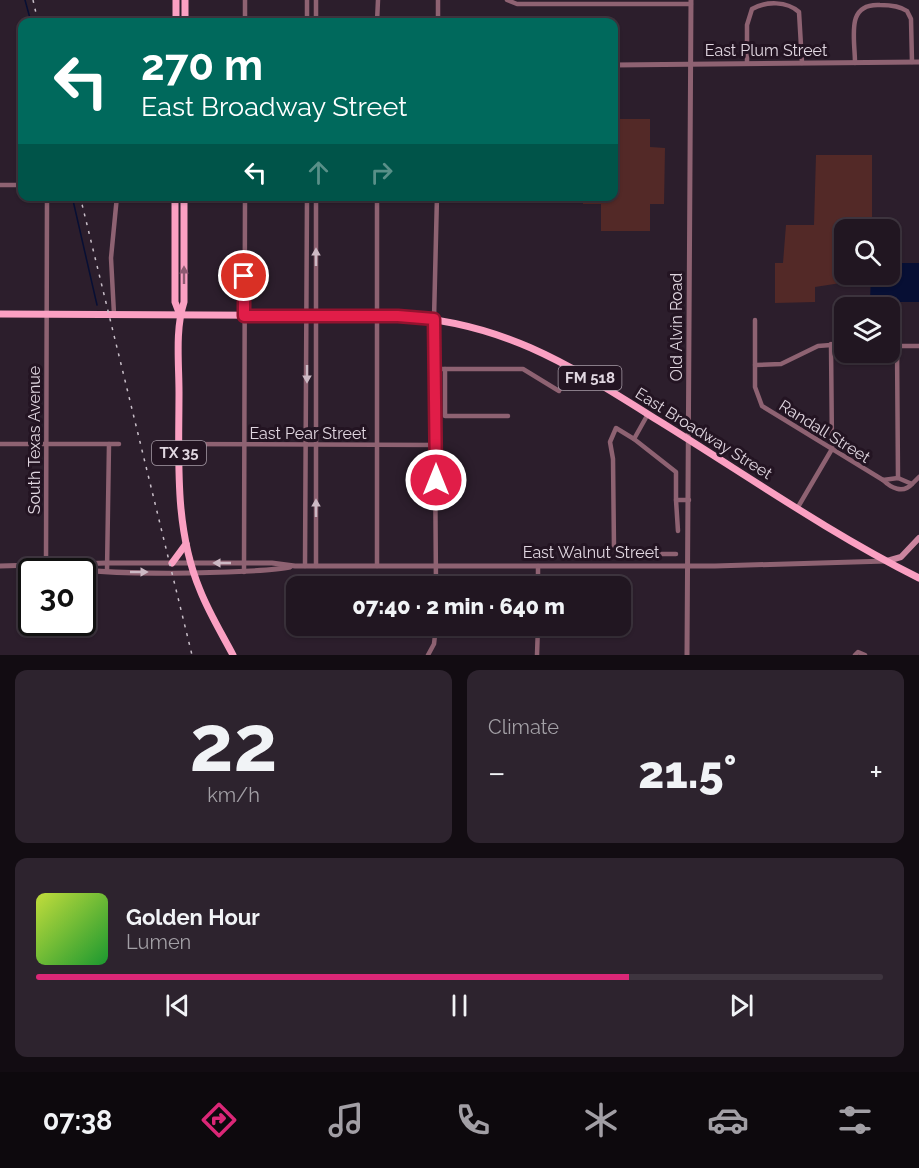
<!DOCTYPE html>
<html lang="en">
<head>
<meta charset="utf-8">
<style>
	body { margin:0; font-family:Raleway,sans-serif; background:#2d232e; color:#f1f3f6; height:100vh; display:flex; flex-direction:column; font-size:22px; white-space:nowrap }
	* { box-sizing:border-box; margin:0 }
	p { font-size:20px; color:#a29fa5 }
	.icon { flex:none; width:33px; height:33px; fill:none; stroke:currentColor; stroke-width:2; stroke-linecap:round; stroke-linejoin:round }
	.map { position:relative; height:655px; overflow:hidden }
	.drawer { display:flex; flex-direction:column; gap:15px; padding:15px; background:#120c12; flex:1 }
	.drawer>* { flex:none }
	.top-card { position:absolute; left:18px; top:18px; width:600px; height:183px; border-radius:12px; box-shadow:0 2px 4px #0004,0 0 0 2px #3e353f; background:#00695c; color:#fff; overflow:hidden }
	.buttons { position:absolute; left:834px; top:219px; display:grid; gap:12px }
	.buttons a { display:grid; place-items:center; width:66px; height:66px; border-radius:12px; background:#211621; box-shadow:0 2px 4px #0004,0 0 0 2px #3e353f; font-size:30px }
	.speed { position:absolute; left:18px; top:558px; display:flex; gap:12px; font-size:30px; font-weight:700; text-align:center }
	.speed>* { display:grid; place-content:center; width:78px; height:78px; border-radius:50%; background:#211621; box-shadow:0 2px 4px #0004,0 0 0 2px #3e353f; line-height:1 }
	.speed .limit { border:3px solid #111; border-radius:9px; background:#fff; color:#111 }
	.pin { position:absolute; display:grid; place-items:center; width:51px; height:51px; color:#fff; margin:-26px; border:3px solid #fff; border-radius:50%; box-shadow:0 2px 6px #0007 }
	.me { position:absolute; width:66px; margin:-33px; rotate:0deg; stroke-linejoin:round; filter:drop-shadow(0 0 4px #0008) }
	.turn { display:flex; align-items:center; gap:21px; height:126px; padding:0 24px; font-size:27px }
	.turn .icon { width:78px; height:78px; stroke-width:2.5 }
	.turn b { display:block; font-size:42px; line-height:51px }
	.lanes { display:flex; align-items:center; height:57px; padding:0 24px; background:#0003; justify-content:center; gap:30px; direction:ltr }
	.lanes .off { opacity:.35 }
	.big { font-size:45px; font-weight:800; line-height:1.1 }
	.drawer .widget { flex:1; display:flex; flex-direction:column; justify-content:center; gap:9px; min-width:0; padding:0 21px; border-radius:12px; background:#2d232e }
	.drawer .dial { align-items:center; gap:0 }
	.dial b { font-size:78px; line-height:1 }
	.song { display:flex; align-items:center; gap:18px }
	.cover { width:72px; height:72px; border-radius:9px; background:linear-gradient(135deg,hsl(70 70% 55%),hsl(130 70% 35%)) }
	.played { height:6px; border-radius:3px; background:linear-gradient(90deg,#db2777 70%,#3e353f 70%) }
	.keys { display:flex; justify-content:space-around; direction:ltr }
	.heat { display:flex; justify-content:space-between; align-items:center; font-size:33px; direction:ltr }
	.drawer .tiles { flex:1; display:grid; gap:15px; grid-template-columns:1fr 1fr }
	.widget:last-child { grid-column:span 2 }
	.trip { position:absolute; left:286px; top:576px; width:345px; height:60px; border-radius:12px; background:#211621; box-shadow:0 2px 4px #0004,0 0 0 2px #3e353f; font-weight:800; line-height:60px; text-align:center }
	.dock { display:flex; height:96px; justify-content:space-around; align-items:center; background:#0d090d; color:#a29fa5 }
	.dock .icon { width:42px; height:42px }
	.dock .on { color:#db2777 }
	.dock b { font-size:27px; color:#f1f3f6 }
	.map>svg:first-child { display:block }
	.green { fill:#532927 }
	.water { fill:#070f34 }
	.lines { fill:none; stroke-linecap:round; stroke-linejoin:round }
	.stream { stroke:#070f34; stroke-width:1.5 }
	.minor { stroke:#8e6272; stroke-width:4.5 }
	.tertiary { stroke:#8e6272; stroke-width:5 }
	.secondary { stroke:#cb859f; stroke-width:6 }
	.primary { stroke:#faa0c2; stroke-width:7 }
	.rail { stroke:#cac0ca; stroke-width:1.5; stroke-dasharray:3 6; stroke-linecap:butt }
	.oneway { fill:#ccb9c4 }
	.oneway2 { fill:#8e5a72 }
	.route-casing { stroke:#92132f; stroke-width:15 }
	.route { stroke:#e11d48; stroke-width:10 }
	.labels { text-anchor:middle; stroke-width:6; stroke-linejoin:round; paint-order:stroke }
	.shield { fill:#231422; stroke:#a79ca7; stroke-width:1.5 }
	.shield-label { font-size:15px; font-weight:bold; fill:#e0d6e0 }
	.street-label { font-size:16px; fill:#e0d6e0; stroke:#231422 }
</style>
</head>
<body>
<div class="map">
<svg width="919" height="655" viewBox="0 0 919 655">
	<rect width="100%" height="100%" fill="#2c1e2c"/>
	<!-- green -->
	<g class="green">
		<polygon points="614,119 650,119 650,147 665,148 664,204 650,204 650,231 601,231 601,204 583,204 583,197 614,196"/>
		<polygon points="816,155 872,155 872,226 867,229 844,230 847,282 815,287 815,302 775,303 775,263 783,263 786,225 814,225"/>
	</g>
	<!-- water -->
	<polygon class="water" points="890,263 919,263 919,302 870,302 871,275 890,274"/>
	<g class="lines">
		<!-- stream -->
		<g class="stream">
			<polyline points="25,0 31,22"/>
			<polyline points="72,196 97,305"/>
		</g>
		<!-- minor -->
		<g class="minor">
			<polyline points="307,0 307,22"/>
			<polyline points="316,0 316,22"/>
			<polyline points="438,0 438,22"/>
			<polyline points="507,0 517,4 691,4"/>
			<polyline points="245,22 245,0"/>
			<polyline points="377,22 378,0"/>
			<path d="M747,63v-38l5,-16c14,-8 35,-8 47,3l3,51"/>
			<path d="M855,63c0,-25 -10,-60 25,-58 9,0 20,1 27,6l4,8 1,43"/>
			<polyline points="0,185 22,185"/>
			<polyline points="316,196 316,566"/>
			<polyline points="114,314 111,258 117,196"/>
			<polyline points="755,320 755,387 762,406 883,480 898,478 912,484 919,477"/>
			<polyline points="890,346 919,346"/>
			<polyline points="897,346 898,478"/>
			<polyline points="755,365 781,364 818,346 844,344"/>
			<polyline points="435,369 523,369 559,391 572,367"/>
			<polyline points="445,369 445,416 508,416"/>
			<polyline points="648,414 634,439 616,428 610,442 613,459 614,549 623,554 676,554"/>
			<polyline points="634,439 676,472 676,500 689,500"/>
			<polyline points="0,444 119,444"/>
			<polyline points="155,444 436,445"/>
			<path d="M883,480c8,8 20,14 29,4"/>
			<polyline points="676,500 678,531"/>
			<polyline points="798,507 832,449 831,344"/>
			<polyline points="46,565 47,196"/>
			<polyline points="305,566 307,196"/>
			<polyline points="377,566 377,196"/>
			<polyline points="107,571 109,444"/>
			<polyline points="244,572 245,196"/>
			<polyline points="436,586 434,319 437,196"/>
			<polyline points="538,586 538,566"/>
			<polyline points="428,655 434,644 436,626"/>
			<polyline points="537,655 538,626"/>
			<polyline points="855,655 858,652 865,655"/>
		</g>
		<!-- tertiary -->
		<g class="tertiary">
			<polyline points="614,65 919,62"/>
			<path d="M61,565c20,12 200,9 229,2"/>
			<polyline points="0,566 107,563 272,563 295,566 715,566 887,561"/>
			<polyline points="687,655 691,0"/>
		</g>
		<!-- secondary -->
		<polyline class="secondary" points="887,561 901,557 919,538"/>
		<!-- primary -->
		<g class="primary">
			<polyline points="176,22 176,0"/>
			<polyline points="185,22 185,0"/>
			<polyline points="175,196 175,302 180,315"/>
			<path d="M184,196v106c-9,28 -5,61 -5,90 0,67 -5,136 21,198 9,23 22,44 33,65"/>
			<path d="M0,314l398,2c107,6 173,50 261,105 86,53 170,112 260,157"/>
			<polyline points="172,563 186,544"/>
		</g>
		<!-- rail -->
		<g class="rail">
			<polyline points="33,0 38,22"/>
			<polyline points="80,196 192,655"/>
		</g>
	</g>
	<!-- one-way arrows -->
	<defs><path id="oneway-solid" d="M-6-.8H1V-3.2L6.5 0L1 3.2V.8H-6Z" transform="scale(1.5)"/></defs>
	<g class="oneway">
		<use href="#oneway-solid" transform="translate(316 257) rotate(-90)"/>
		<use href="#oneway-solid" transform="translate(307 374) rotate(90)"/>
		<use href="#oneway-solid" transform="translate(316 508) rotate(-90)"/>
		<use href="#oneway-solid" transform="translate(222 563) rotate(-180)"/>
		<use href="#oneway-solid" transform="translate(139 572)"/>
	</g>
	<use class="oneway2" href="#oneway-solid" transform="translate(184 275) rotate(-90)"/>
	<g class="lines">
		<!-- route casing -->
		<g class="route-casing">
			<polyline id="route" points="244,276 244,316 398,316 434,319 436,480"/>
		</g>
		<!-- route -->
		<use href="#route" class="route"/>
	</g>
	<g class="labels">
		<!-- shield labels -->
		<g class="shield">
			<rect x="558.5" y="366" width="63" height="24" rx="4.5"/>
			<rect x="152" y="441" width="54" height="24" rx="4.5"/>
		</g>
		<g class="shield-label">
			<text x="590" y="383">FM 518</text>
			<text x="179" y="458">TX 35</text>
		</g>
		<!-- street labels -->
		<g class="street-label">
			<text x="766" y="56">East Plum Street</text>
			<text transform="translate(676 327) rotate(-90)" y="6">Old Alvin Road</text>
			<text transform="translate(825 431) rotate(32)" y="6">Randall Street</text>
			<text x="308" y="439">East Pear Street</text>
			<text transform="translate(704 433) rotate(32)" y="6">East Broadway Street</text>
			<text transform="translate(34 440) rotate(-90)" y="6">South Texas Avenue</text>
			<text x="591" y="558">East Walnut Street</text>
		</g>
	</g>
</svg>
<div class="buttons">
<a><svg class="icon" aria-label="search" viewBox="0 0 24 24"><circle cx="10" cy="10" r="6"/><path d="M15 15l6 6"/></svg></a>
<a><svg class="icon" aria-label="layers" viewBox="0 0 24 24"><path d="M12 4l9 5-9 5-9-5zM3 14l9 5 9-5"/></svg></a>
</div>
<div class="speed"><div class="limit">30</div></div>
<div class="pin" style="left:244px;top:276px;background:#d93025"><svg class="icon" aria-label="arrive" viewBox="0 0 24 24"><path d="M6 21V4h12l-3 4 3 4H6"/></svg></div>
<svg class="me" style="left:436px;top:480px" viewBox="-20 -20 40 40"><circle r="17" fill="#e11d48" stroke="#fff" stroke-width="3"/><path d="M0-11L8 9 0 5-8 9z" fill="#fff"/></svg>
<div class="trip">07:40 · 2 min · 640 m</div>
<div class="top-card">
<div class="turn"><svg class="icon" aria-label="left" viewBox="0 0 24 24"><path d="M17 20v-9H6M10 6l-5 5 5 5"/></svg><div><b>270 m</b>East Broadway Street</div></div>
<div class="lanes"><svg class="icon" aria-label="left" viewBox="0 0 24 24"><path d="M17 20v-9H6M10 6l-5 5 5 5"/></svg><svg class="icon off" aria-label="ahead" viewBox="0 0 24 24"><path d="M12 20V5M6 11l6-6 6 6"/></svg><svg class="icon off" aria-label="right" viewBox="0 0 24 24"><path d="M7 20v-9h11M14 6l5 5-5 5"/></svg></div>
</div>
</div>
<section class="drawer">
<div class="tiles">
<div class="widget dial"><b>22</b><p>km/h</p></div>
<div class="widget"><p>Climate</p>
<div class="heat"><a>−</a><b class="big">21.5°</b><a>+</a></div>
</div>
<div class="widget">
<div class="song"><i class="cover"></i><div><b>Golden Hour</b><p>Lumen</p></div></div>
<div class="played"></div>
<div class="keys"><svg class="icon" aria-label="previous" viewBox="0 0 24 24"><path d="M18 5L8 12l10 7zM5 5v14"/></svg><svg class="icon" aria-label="pause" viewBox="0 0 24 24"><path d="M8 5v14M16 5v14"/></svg><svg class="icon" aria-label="next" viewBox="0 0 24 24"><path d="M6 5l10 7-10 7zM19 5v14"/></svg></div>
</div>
</div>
</section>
<nav class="dock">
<b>07:38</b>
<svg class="icon on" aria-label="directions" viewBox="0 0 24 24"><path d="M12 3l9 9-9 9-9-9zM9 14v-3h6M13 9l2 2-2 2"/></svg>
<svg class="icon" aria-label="music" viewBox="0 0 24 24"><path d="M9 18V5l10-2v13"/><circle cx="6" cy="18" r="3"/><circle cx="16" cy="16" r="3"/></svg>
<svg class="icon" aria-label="phone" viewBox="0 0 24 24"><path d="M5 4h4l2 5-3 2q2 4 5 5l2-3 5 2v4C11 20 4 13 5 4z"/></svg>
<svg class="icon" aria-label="climate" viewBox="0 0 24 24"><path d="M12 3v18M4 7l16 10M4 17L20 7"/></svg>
<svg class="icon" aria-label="car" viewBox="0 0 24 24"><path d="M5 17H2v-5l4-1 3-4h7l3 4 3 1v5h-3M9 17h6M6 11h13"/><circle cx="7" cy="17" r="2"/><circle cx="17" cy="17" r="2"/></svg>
<svg class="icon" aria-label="filters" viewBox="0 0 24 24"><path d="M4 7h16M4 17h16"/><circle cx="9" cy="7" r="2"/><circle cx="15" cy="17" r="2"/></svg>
</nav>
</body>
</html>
